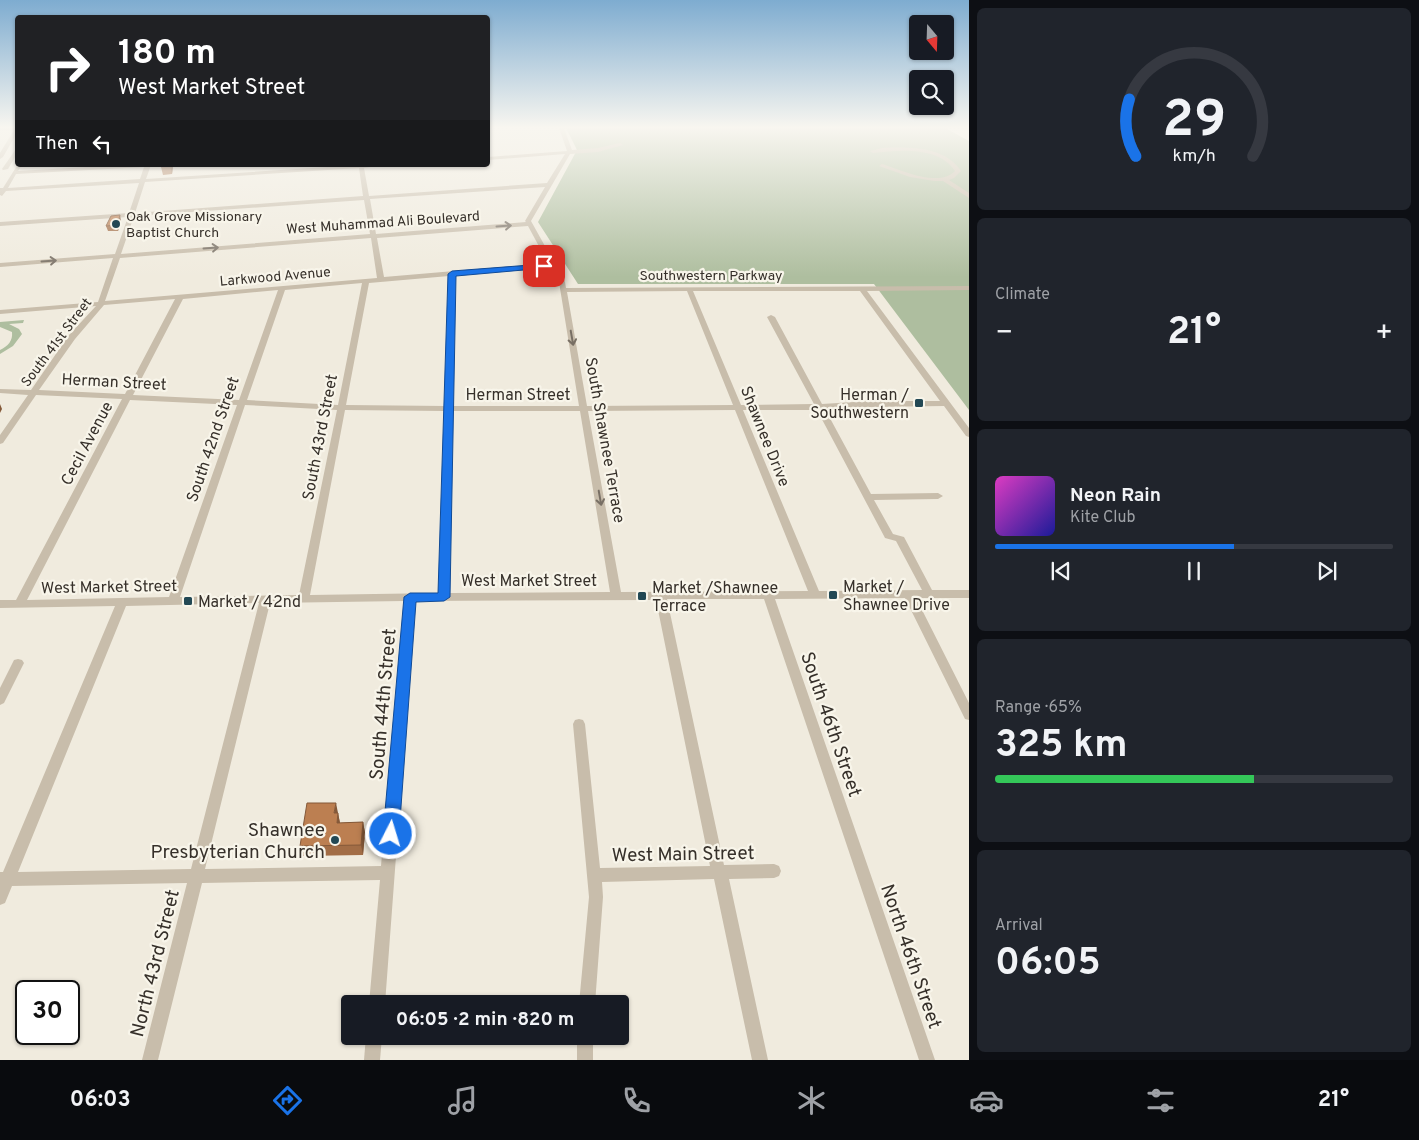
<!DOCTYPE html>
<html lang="en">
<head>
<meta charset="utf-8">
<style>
	body { margin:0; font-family:Overpass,sans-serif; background:#20242c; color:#f1f3f6; height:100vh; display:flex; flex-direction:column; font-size:19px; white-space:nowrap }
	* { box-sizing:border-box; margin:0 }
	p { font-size:16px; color:#9ea1a6 }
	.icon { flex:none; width:28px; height:28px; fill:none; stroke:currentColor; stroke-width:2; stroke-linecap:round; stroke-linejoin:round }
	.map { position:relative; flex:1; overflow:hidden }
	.side { display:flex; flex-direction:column; gap:8px; padding:8px; background:#0d0f14; width:450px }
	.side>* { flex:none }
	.hud { position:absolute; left:15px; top:15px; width:475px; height:152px; border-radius:5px; box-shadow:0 1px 4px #0004; background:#202124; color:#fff; overflow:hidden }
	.needle { width:32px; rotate:161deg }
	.tools { position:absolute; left:909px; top:15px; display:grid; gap:10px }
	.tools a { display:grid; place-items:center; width:45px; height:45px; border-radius:5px; background:#171b24; box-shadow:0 1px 4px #0004; font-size:25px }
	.speed { position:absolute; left:15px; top:980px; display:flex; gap:10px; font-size:25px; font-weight:700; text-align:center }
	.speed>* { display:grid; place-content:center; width:65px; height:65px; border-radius:50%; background:#171b24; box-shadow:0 1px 4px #0004; line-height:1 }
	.speed .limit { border:2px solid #111; border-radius:8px; background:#fff; color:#111 }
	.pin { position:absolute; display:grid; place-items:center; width:42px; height:42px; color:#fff; margin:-21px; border-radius:10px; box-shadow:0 2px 8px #0006 }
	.me { position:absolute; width:55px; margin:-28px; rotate:5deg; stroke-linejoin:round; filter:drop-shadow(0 0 4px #0008) }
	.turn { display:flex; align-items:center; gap:18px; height:105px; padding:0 20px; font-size:22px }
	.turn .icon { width:65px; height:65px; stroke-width:2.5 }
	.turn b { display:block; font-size:35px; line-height:42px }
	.then { display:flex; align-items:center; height:48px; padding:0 20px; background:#0003; gap:10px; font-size:19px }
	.big { font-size:38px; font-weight:700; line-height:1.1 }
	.side .tile { flex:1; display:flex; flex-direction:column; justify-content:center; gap:8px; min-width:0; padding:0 18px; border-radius:8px; background:#20242c }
	.side .dial { align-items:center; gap:0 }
	.dial svg { height:130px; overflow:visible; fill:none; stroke:#363941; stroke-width:7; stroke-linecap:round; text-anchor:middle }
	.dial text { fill:#f1f3f6; stroke:none }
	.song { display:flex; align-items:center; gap:15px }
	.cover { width:60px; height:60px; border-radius:8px; background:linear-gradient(135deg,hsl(310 70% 55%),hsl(240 70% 35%)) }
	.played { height:5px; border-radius:2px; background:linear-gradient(90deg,#1a73e8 60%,#363941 60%) }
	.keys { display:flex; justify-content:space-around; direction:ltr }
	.heat { display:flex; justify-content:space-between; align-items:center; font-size:28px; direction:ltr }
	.charge { height:8px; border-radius:4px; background:linear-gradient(90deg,#34c759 65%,#363941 0) }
	.trip { position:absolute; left:341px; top:995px; width:288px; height:50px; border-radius:5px; background:#171b24; box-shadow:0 1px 4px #0004; font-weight:700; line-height:50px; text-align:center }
	.dock { display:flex; height:80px; justify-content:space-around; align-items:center; background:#090b0e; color:#9ea1a6 }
	.dock .icon { width:35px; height:35px }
	.dock .active { color:#1a73e8 }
	.dock b { font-size:22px; color:#f1f3f6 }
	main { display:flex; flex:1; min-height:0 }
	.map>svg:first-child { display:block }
	.green { fill:#aebe9f }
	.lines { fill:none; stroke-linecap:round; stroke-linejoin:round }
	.minor { fill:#c8bdab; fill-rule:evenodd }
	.wall { fill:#a26d46 }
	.shaded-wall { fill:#845939 }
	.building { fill:#bc7f51; stroke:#845939 }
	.oneway { stroke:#786f64 }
	.route { fill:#1a73e8; stroke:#114b97 }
	.poi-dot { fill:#224854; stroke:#f8f5ea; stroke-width:2 }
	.labels { text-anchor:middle; stroke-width:4.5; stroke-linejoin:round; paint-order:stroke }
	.far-poi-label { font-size:14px; fill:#36302a; stroke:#f8f5ea; text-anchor:start }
	.far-street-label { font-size:14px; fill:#36302a; stroke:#f8f5ea }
	.street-label { font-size:16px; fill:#36302a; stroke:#f8f5ea }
	.poi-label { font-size:16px; fill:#36302a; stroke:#f8f5ea; text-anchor:start }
	.near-street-label { font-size:19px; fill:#36302a; stroke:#f8f5ea }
	.near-poi-label { font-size:19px; fill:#36302a; stroke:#f8f5ea; text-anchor:end }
</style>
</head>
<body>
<main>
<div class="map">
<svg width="969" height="1060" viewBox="0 0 969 1060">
	<rect width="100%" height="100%" fill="#f0ebde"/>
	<!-- green -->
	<g class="green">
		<polygon points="566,128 945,128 969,141 969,410 874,284 578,284 538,222 577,150"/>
		<path d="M24,320l-1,3 -14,1 10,5 3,5 -9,12 -13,8v-4c8,-4 13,-9 12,-18l-12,-5v-5z"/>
	</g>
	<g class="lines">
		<!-- minor -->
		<g class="minor">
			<polygon points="0,128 18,128 18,131 3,157 0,159 0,153 14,130 0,130"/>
			<path d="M559,128h5l8,22 26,-2 22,-5 3,2 -25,7 -28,2 -39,67 34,61 1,6 403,-2v4l-102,1 102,137v9l-3,-1 -22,-30 -74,1 -45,2 46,85 67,-1 5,3 -5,3 -64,1 19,34 11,3 28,53h37v8h-53l53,105v17l-4,-1 -60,-121 -130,1 160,461h-16l-155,-461h-97l57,266 50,-1 5,2 2,5 -2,5 -5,2 -45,1 39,181h-16l-38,-181 -112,3 1,15 -8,107h-16l10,-107 -16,-173 2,-4 4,-1 4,1 2,4 15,144 110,-2 -54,-266 -241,1 -30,403h-16l11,-124 -178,3 -44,177h-16l45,-177 -175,3 -7,17 -5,2v-33h3l112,-266 -115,2v-8h16l106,-201 -86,-4 -33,48 -3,1v-9l28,-40 -28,-2v-4l31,1 38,-55 27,-29 -96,8v-4l98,-8 15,-44 -113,9v-4l115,-9 13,-37 -128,9v-4l129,-9 10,-30 -133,8 -4,5 -2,-1v-7h3l15,-24 4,1 -4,6 103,-6h30l-5,14 212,-14h27l-21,3 5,28 178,-13 18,-29 -77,6v-3l79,-6zM144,167l-4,12 -132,9 8,-14zM359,168l4,28 -228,17 10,-31zM545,187l-20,34 1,1 -150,12 -6,-35zM364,200l6,34 -249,20 13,-38zM528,226l20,37 -164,14 -7,-39zM371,238l6,40 -272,23 15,-43zM550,267l9,15 20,124h-126l2,-131zM449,276l-4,130 -99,-1 23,-122zM362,283l-24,122 -91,-5 38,-110zM278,290l-39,110 -106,-5 50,-96zM687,291l46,114 -146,1 -20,-114zM693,291h167l80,110h-70l-48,3 -47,-87 -4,-2 -4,2 47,87 -73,1zM175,299l-50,95 -86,-4 36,-51 29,-34zM130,400l107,5 -68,192 -142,3zM245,405l92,5 -38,185 -119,2zM345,410l99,1 -5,182 -129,2zM735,410l73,181 -187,1 -33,-181zM743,410h74l67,126 1,2 11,3 26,49 -103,1zM453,411h127l30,181 -160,1zM404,601l-23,265 -176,3 65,-266zM259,603l-68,266 -173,3 108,-266z"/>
			<polygon points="18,146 18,152 8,169 3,170 2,169"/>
			<path d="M882,148c28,-1 62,-2 79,23l-7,7 -5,2 20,13v5l-26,-17h-9l-24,-4 -31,-11 3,-2c19,6 57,24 73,7 -16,-25 -56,-21 -82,-18l-3,-2z"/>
			<polygon points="18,659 22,660 24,663 4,703 0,705 0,688 14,660"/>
			<polygon points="366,1036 382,1036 380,1060 364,1060"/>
			<rect x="577" y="1036" width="16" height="24"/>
		</g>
	</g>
	<!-- wall -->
	<g class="wall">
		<polygon points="162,165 173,165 172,174 163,175 161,167"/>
		<polygon points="121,221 118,231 108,231 106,226"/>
		<polygon points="338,813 340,823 363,822 365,833 363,855 303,856 300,846"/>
	</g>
	<!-- shaded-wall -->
	<g class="shaded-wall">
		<polygon points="170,165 173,165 173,167 172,174"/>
		<polygon points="120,215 121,221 118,231 117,225"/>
		<polygon points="0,404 2,409 0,413"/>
		<polygon points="336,803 338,813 334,813"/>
		<polygon points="338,813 340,823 337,823"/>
		<polygon points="363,822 365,833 363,855 361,845"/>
	</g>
	<!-- building -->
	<g class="building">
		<polygon points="162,165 170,165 170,167 161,167"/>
		<polygon points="120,215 117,225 106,226 111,216"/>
		<polygon points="307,803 336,803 334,813 338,813 337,823 363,822 361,845 300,846"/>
	</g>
	<!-- one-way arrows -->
	<defs><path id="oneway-shaft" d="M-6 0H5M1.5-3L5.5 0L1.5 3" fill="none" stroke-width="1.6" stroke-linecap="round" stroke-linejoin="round" transform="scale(1.25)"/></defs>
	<g class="oneway">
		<use href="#oneway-shaft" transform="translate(504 226) rotate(-4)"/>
		<use href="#oneway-shaft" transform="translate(211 248) rotate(-4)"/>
		<use href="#oneway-shaft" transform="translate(49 261) rotate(-4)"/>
		<use href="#oneway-shaft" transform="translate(572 338) rotate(80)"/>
		<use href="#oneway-shaft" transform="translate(600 498) rotate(80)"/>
	</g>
	<!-- sky -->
	<linearGradient id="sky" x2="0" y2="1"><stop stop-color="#7eacd0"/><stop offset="0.46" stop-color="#f8f6f0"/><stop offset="1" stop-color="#f8f6f0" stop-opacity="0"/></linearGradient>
	<rect width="969" height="277" fill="url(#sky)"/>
	<!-- route -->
	<polygon class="route" points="544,264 547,266 546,268 456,276 450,597 444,601 416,602 399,834 396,839 391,841 385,839 383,834 404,597 410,593 438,593 448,274 452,271"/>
	<!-- markers -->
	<g class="poi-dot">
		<circle cx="116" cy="224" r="5"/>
		<rect x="914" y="398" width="10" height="10" rx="2.5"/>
		<rect x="828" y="590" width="10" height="10" rx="2.5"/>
		<rect x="637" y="591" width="10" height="10" rx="2.5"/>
		<rect x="183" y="596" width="10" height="10" rx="2.5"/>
		<circle cx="335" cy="840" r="5"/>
	</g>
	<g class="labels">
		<!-- far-poi labels -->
		<g class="far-poi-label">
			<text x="126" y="221">Oak Grove Missionary<tspan x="126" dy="16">Baptist Church</tspan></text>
		</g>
		<!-- far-street labels -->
		<g class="far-street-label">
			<text transform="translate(383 222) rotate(-4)" y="5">West Muhammad Ali Boulevard</text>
			<text x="711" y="280">Southwestern Parkway</text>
			<text transform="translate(275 276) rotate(-5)" y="5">Larkwood Avenue</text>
			<text transform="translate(56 342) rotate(-53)" y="5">South 41st Street</text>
		</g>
		<!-- street labels -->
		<g class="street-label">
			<text transform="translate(114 381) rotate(3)" y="6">Herman Street</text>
			<text x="518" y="400">Herman Street</text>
			<text transform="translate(766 436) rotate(68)" y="6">Shawnee Drive</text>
			<text transform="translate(319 437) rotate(-79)" y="6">South 43rd Street</text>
			<text transform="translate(212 439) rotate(-71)" y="6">South 42nd Street</text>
			<text transform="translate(606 440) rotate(80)" y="6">South Shawnee Terrace</text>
			<text transform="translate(86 443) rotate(-62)" y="6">Cecil Avenue</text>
			<text x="529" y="586">West Market Street</text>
			<text transform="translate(109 586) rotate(-1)" y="6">West Market Street</text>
		</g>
		<!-- poi labels -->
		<g class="poi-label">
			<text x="909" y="400" text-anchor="end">Herman /<tspan x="909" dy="18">Southwestern</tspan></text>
			<text x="843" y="592">Market /<tspan x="843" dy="18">Shawnee Drive</tspan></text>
			<text x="652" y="593">Market /Shawnee<tspan x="652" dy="18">Terrace</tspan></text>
			<text x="198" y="607">Market / 42nd</text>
		</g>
		<!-- near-street labels -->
		<g class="near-street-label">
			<text transform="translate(382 704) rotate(-85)" y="7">South 44th Street</text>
			<text transform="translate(832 724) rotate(71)" y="7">South 46th Street</text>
			<text transform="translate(683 853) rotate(-1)" y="7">West Main Street</text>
			<text transform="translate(912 956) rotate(71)" y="7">North 46th Street</text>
			<text transform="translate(154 963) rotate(-76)" y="7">North 43rd Street</text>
		</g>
		<!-- near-poi labels -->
		<g class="near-poi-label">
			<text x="325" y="836">Shawnee<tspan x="325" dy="22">Presbyterian Church</tspan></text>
		</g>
	</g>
</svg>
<div class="tools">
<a><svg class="needle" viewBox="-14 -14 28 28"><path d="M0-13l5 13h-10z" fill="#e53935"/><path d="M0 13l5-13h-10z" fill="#9ea1a6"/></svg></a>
<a><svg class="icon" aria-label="search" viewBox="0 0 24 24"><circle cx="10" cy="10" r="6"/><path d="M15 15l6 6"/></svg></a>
</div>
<div class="speed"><div class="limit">30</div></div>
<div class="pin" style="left:544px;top:266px;background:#d93025"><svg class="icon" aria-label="arrive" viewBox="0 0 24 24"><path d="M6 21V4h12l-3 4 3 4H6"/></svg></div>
<svg class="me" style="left:391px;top:834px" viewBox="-20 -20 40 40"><circle r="17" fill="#1a73e8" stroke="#fff" stroke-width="3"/><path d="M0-11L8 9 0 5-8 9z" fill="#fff"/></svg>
<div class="trip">06:05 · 2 min · 820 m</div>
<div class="hud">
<div class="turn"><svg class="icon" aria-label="right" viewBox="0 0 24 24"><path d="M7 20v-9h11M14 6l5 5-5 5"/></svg><div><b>180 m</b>West Market Street</div></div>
<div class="then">Then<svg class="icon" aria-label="left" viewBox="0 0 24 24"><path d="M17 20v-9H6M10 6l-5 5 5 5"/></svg></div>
</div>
</div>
<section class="side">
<div class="tile dial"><svg viewBox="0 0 100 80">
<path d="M14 69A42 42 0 1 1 86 69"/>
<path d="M14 69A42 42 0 0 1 10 34" stroke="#1a73e8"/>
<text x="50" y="56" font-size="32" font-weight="700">29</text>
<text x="50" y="72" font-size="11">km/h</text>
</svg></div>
<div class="tile"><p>Climate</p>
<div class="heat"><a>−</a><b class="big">21°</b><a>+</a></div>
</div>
<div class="tile">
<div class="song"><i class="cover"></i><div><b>Neon Rain</b><p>Kite Club</p></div></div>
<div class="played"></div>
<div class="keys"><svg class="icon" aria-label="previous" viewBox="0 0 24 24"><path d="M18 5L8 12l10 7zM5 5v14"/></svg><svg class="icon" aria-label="pause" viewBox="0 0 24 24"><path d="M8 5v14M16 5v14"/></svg><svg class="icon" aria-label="next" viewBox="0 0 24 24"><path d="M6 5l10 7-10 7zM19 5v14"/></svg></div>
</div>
<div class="tile"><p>Range · 65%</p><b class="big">325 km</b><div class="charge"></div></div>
<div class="tile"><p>Arrival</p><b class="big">06:05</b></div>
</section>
</main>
<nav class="dock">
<b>06:03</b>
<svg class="icon active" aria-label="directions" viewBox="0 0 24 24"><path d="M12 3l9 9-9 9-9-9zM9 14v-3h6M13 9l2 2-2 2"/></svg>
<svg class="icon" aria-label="music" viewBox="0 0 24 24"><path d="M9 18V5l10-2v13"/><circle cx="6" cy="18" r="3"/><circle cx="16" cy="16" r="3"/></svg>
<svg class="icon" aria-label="phone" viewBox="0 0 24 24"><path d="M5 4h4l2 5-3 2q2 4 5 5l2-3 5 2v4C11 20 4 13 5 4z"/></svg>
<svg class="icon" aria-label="climate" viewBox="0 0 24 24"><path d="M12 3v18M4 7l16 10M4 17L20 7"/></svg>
<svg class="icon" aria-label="car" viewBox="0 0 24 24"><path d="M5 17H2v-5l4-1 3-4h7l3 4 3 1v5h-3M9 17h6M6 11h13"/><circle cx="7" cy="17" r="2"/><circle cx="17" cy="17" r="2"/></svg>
<svg class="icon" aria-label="filters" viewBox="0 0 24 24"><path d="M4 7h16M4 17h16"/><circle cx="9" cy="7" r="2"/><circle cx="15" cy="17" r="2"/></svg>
<b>21°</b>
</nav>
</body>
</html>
